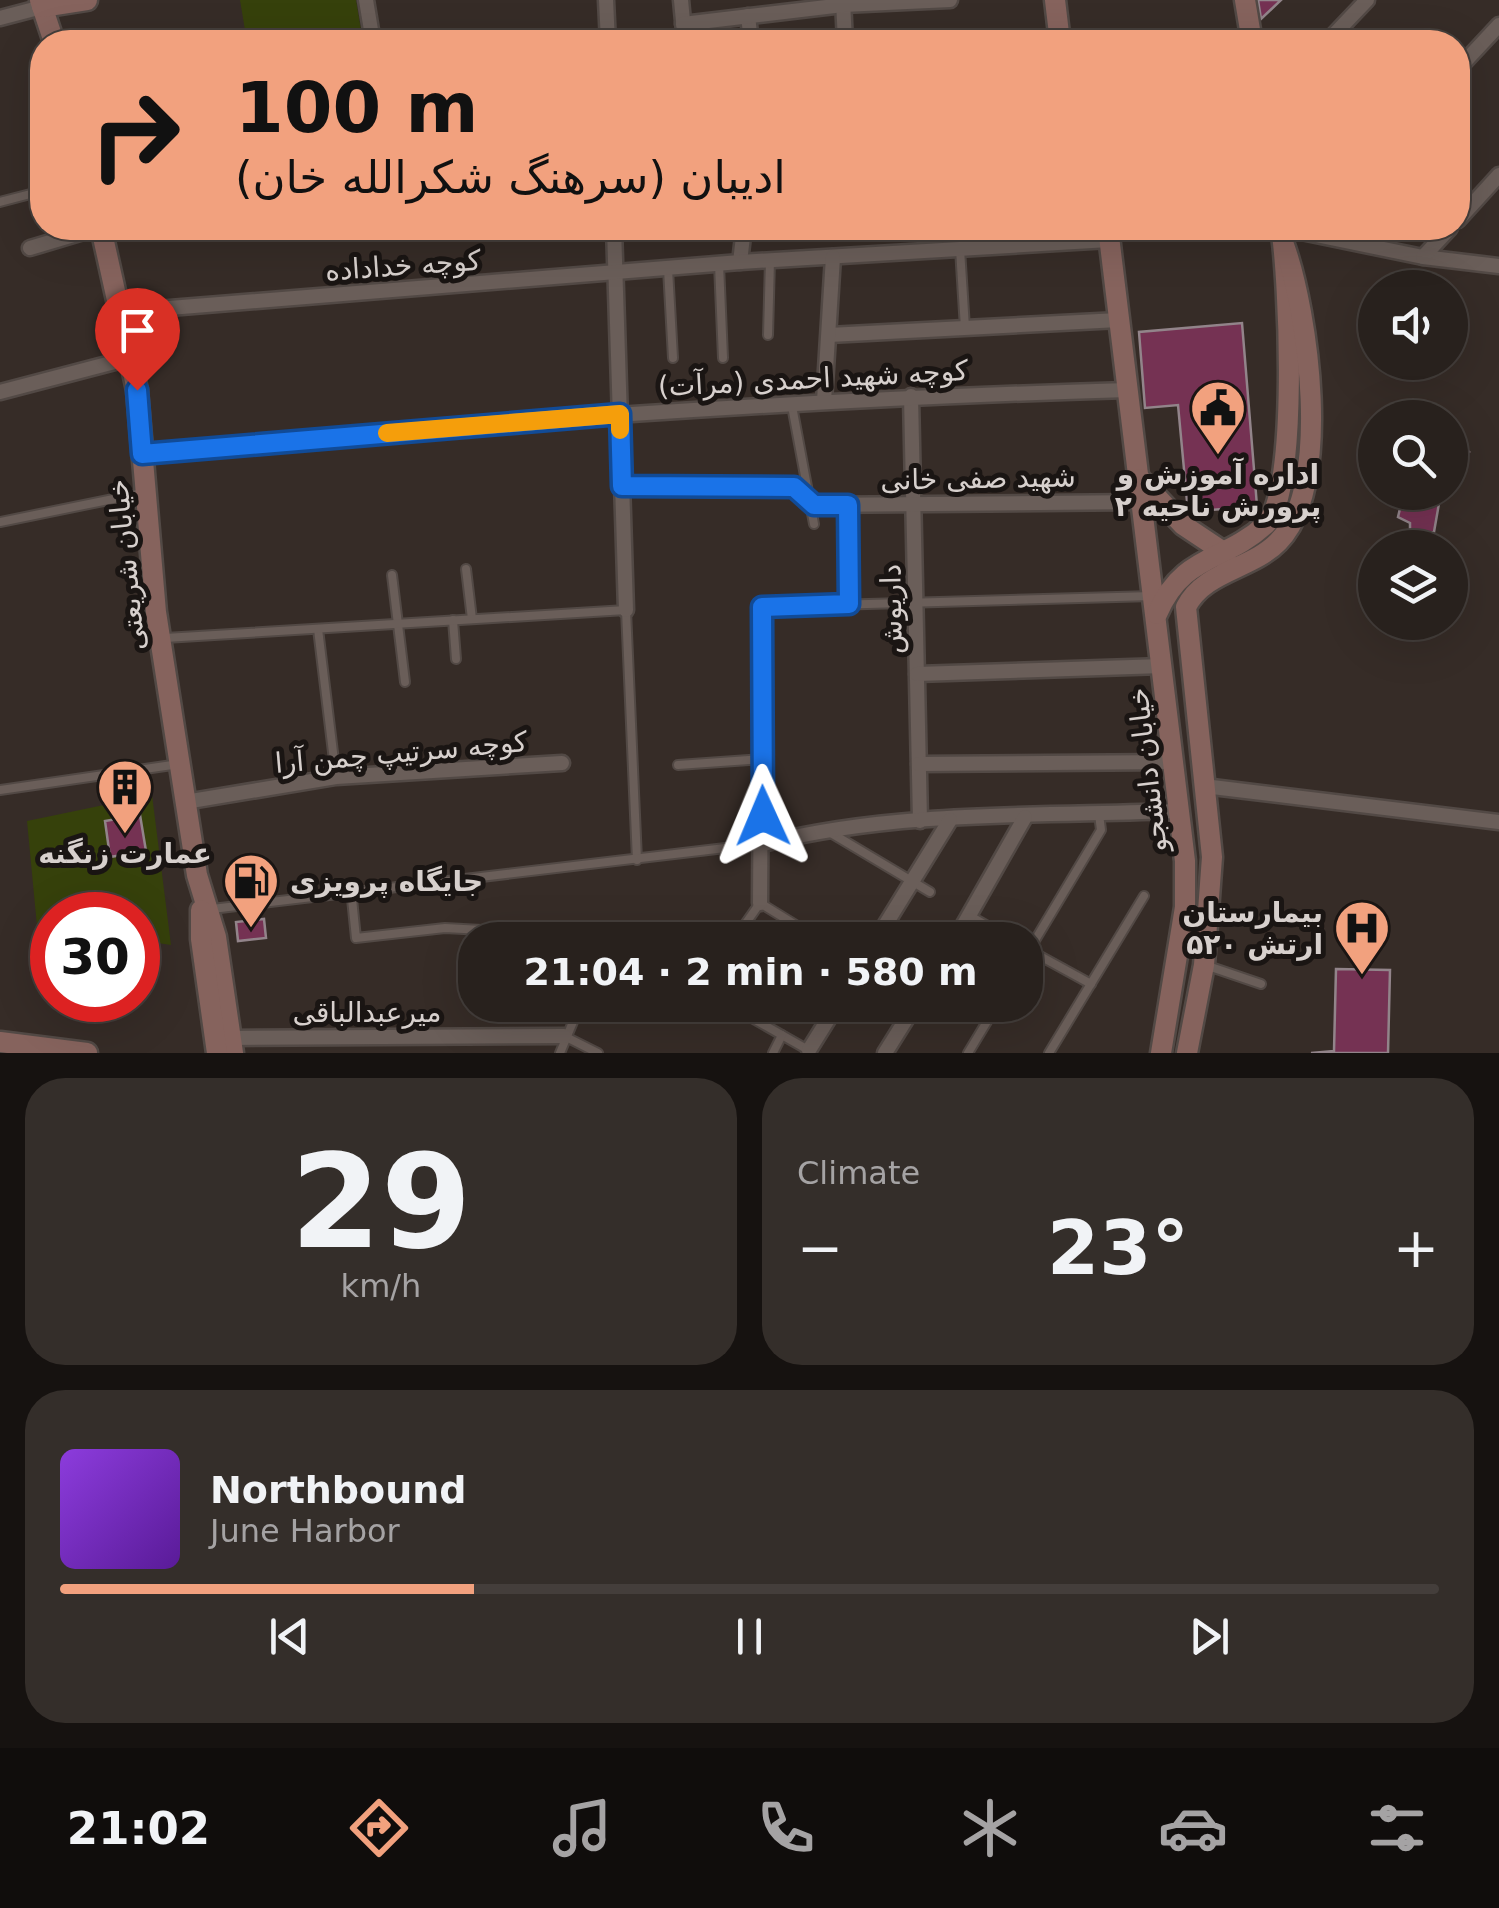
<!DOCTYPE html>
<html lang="en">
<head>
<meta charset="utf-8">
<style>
	body { margin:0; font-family:"DejaVu Sans","Noto Naskh Arabic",sans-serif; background:#342e2a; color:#f1f3f6; height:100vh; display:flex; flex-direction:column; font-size:38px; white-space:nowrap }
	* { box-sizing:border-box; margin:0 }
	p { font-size:32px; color:#a5a3a4 }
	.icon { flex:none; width:55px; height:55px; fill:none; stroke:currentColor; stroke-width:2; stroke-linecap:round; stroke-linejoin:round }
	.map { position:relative; height:1053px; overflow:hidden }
	.sheet { display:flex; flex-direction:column; gap:25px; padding:25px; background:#161210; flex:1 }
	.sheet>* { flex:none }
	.banner { position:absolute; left:30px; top:30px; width:1440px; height:210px; border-radius:40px; box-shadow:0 10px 40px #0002,0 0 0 2px #443e3b; background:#f2a17e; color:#111; overflow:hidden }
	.controls { position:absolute; left:1358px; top:270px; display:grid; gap:20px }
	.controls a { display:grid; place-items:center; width:110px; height:110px; border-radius:50%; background:#28211d; box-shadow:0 10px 40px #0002,0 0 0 2px #443e3b; font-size:50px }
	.speed { position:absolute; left:30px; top:892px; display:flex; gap:20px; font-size:50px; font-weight:700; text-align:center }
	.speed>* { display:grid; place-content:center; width:130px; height:130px; border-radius:50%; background:#28211d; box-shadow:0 10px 40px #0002,0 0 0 2px #443e3b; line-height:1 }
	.speed .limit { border:15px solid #d22; background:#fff; color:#111 }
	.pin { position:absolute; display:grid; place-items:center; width:85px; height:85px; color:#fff; margin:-102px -42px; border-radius:50% 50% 50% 0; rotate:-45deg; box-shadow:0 0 10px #0007 }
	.pin .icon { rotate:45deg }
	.me { position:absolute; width:110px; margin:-55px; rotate:359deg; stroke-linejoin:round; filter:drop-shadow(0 0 8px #0008) }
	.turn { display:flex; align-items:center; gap:35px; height:210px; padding:0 40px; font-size:45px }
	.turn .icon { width:130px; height:130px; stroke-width:2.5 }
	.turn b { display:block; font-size:70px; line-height:85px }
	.big { font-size:75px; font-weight:600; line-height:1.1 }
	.sheet .card { flex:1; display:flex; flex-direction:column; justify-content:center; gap:15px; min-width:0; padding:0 35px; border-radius:40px; background:#342e2a }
	.sheet .dial { align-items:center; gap:0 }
	.dial b { font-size:130px; line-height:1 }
	.song { display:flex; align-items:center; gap:30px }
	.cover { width:120px; height:120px; border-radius:15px; background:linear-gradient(135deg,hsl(270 70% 55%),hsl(270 70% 35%)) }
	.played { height:10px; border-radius:5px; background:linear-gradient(90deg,#f2a17e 30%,#443e3b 30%) }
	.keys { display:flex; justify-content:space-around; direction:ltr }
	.heat { display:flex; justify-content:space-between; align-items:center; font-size:55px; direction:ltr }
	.sheet .tiles { flex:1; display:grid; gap:25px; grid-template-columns:1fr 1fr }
	.card:last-child { grid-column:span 2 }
	.trip { position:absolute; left:458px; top:922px; width:585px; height:100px; border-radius:40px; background:#28211d; box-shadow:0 10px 40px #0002,0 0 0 2px #443e3b; font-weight:600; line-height:100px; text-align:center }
	.dock { display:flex; height:160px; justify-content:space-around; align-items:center; background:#100d0c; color:#a5a3a4 }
	.dock .icon { width:70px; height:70px }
	.dock .current { color:#f2a17e }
	.dock b { font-size:45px; color:#f1f3f6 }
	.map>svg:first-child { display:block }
	.green { fill:#36410b }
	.building { fill:#753253; stroke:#92848a; stroke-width:2.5 }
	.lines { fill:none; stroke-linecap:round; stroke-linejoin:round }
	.lane-casing { stroke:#524945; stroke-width:12 }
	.street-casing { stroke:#524945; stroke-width:19 }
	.secondary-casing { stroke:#524945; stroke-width:25 }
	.lane { stroke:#6a5e59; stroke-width:8 }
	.street { stroke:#6a5e59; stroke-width:14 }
	.secondary { stroke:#86635d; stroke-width:20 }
	.route-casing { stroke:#114b97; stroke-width:25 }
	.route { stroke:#1a73e8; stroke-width:18 }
	.slow { stroke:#f59e0b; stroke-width:18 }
	.labels { text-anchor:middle; stroke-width:10; stroke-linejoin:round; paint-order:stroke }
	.street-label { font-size:28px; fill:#d7d0cd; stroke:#1a1513 }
	.poi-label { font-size:28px; font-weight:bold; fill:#d7d0cd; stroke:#1a1513 }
</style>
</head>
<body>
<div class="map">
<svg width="1499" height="1053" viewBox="0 0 1499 1053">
	<rect width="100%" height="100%" fill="#362c27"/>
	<!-- green -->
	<g class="green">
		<polygon points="240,0 356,0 363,42 247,42"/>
		<polygon points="152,795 171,945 138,940 138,915 52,915 52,928 37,926 27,821"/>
	</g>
	<!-- building -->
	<g class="building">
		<polygon points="1258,0 1281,0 1261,19"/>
		<polygon points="1242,323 1257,506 1188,512 1178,405 1145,408 1139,332"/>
		<polygon points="1450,431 1469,452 1450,468"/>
		<polygon points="1404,492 1441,492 1434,532 1410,536 1410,523 1398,517"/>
		<polygon points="140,815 146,851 110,857 105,821"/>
		<polygon points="264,919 266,938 238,941 236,922"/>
		<polygon points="1336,969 1390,970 1388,1053 1311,1053 1334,1051"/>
	</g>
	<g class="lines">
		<!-- lane casing -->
		<g class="lane-casing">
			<g id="lane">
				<polyline points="0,202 42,191"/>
				<polyline points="960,249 965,328"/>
				<polyline points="719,264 723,358"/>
				<polyline points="668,269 673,358"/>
				<polyline points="768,335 770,260"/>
				<polyline points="792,406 814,524"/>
				<polyline points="622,487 794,487 814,505"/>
				<polyline points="848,505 849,604"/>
				<polyline points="0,522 143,493"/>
				<polyline points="466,569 472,619"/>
				<polyline points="392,575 405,682"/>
				<polyline points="762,607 1153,596"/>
				<polyline points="453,620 456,659"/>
				<polyline points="318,629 336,777"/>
				<polyline points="165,638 626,610 637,860"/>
				<polyline points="678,765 763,759"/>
				<polyline points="0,790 179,764"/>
				<polyline points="831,833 930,892"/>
				<polyline points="351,889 356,938 445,928 674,940"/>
				<polyline points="212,909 759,844"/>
				<polyline points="970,916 1012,940"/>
				<polyline points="734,940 760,903 799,927 790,940"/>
				<polyline points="1029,950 1091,984"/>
				<polyline points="1025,957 1101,830 1099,814"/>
				<polyline points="1208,966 1261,984"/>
				<polyline points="729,1005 810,1051"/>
				<polyline points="564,1036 598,1053"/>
				<polyline points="560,1053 580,1005"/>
				<polyline points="773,1053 782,1035"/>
				<polyline points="968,1053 997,1005"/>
				<polyline points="1049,1053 1144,896"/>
			</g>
		</g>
		<!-- street casing -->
		<g class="street-casing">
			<g id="street">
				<polyline points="366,0 373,42"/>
				<polyline points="606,0 608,42"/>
				<polyline points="681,0 685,42"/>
				<polyline points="843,0 845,42"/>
				<polyline points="748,16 751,42"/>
				<polyline points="0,18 42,7"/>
				<polyline points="683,24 843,5 950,0"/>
				<polyline points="1327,42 1367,0"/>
				<polyline points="1458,69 1499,25"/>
				<polyline points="1458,220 1499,175"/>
				<polyline points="614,228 626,610"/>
				<polyline points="1282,228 1423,257 1499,266"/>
				<polyline points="30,248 97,228"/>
				<polyline points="1423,257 1450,228"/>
				<polyline points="740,262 744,228"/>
				<polyline points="120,312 740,262 1109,240"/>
				<polyline points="829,335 1119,320"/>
				<polyline points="0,392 130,358"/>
				<polyline points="911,396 920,821"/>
				<polyline points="824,401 833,257"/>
				<path d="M143,454c327,-31 656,-55 985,-64"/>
				<polyline points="814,505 1143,502"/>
				<polyline points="917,674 1163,666"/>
				<polyline points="919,764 1174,762"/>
				<polyline points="1204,786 1499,822"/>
				<polyline points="185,802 336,777 562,763"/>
				<path d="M763,844c135,-34 278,-28 416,-33"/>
				<polyline points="760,903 762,607"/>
				<polyline points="876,940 950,820"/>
				<polyline points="955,940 1025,817"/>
				<polyline points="231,1038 564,1036"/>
				<polyline points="809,1050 837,1005"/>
				<polyline points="885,1053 915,1005"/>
			</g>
		</g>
		<!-- secondary casing -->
		<g class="secondary-casing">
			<g id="secondary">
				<polyline points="40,0 54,42"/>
				<polyline points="1055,0 1060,42"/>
				<polyline points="1245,0 1252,42"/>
				<polyline points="42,7 87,0"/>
				<polyline points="101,228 137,390 156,612 197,875 216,937 233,1053"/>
				<polyline points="1108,228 1185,861 1185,907 1161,1053"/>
				<polyline points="1140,479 1183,525 1222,551 1226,560"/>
				<path d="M1157,614c26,-61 67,-51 109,-90 33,-32 23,-247 15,-296"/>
				<polyline points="201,910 201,939 217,1053"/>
				<polyline points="0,1042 87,1053"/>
				<path d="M1187,1053l17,-88 8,-108 -26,-250c18,-36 66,-38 92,-65 55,-54 30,-230 6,-297"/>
			</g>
		</g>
		<!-- lane -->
		<use href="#lane" class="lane"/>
		<!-- street -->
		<use href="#street" class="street"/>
		<!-- secondary -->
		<use href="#secondary" class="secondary"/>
	</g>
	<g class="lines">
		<!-- route casing -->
		<g class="route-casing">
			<polyline id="route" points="137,390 142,454 620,414 622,486 794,487 814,505 848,505 849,604 762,607 763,816"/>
		</g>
		<!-- route -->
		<use href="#route" class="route"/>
		<!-- slow -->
		<polyline class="slow" points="387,433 620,414 620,430"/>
	</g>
	<!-- icons -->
	<defs>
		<g id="civic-pin" transform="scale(2.875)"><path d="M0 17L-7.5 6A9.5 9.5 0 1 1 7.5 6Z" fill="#f2a17e" stroke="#1a1513"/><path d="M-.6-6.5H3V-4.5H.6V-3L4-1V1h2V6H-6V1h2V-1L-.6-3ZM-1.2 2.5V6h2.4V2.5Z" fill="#111"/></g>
		<g id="building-pin" transform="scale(2.875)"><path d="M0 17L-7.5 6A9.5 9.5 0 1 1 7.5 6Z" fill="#f2a17e" stroke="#1a1513"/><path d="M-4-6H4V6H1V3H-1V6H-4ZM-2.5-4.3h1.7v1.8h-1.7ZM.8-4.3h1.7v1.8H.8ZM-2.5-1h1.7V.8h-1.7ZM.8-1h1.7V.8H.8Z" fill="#111"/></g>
		<g id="fuel-pin" transform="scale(2.875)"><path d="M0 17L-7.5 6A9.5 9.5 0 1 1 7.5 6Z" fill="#f2a17e" stroke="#1a1513"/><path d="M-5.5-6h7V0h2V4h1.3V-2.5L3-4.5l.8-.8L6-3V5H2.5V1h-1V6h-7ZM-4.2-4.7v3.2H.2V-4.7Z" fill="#111"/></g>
		<g id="hospital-pin" transform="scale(2.875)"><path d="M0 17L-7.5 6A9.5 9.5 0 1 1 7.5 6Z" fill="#f2a17e" stroke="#1a1513"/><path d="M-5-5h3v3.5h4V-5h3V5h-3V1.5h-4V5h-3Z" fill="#111"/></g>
	</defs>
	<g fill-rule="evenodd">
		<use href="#civic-pin" x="1218" y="408"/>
		<use href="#building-pin" x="125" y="787"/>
		<use href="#fuel-pin" x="251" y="881"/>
		<use href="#hospital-pin" x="1362" y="928"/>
	</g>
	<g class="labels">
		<!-- street labels -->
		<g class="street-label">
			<text transform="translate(403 265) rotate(-4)" y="10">کوچه خداداده</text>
			<text transform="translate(813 378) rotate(-3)" y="10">کوچه شهید احمدی (مرآت)</text>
			<text transform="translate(978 478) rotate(-1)" y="10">شهید صفی خانی</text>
			<text transform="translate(126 565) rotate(-96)" y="10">خیابان شریعتی</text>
			<text transform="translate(891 609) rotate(-91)" y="10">داریوش</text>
			<text transform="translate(401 752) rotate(-5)" y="10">کوچه سرتیپ چمن آرا</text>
			<text transform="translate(1147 770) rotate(-97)" y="10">خیابان دانشجو</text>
			<text x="367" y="1022">میرعبدالباقی</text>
		</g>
		<!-- poi labels -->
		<g class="poi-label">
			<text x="1218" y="484">اداره آموزش و<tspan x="1218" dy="32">پرورش ناحیه ۲</tspan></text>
			<text x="125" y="863">عمارت زنگنه</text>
			<text x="290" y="891" text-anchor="start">جایگاه پرویزی</text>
			<text x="1323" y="922" text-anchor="end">بیمارستان<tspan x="1323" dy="32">۵۲۰ ارتش</tspan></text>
		</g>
	</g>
</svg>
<div class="controls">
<a><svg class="icon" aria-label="sound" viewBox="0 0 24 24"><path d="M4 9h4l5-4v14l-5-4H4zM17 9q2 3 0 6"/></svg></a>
<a><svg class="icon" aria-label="search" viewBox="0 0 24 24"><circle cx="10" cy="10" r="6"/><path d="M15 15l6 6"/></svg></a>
<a><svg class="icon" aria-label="layers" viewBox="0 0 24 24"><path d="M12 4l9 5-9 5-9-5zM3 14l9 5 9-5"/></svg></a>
</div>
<div class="speed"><div class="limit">30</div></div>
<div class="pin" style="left:137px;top:390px;background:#d93025"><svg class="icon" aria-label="arrive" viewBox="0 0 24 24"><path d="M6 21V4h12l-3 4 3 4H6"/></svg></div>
<svg class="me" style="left:763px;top:816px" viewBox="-20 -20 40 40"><path d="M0-17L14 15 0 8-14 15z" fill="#1a73e8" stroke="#fff" stroke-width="4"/></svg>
<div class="trip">21:04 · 2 min · 580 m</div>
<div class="banner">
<div class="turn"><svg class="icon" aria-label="right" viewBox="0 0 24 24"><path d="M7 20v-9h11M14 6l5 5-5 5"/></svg><div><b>100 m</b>ادیبان (سرهنگ شکرالله خان)</div></div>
</div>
</div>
<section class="sheet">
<div class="tiles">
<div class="card dial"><b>29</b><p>km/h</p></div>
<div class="card"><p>Climate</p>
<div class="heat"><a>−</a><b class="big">23°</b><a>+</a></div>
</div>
<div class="card">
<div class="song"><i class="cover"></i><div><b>Northbound</b><p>June Harbor</p></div></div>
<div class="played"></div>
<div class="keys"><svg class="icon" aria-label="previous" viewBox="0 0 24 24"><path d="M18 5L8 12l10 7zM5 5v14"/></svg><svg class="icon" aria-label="pause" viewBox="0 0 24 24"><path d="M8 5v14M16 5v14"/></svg><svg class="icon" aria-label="next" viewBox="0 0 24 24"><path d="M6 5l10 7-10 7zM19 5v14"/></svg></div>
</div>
</div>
</section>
<nav class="dock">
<b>21:02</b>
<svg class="icon current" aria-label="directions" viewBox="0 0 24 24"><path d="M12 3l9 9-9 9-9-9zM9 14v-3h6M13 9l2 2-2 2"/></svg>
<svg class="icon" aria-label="music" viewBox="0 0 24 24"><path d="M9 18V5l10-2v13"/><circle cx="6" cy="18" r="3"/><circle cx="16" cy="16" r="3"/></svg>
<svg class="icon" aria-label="phone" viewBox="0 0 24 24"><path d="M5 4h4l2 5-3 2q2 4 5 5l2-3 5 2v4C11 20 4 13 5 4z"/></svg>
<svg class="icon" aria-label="climate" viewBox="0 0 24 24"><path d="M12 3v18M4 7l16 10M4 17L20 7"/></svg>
<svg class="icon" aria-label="car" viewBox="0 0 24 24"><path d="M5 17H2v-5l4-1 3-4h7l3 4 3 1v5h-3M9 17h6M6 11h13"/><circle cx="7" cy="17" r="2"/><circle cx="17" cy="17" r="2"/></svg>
<svg class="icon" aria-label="filters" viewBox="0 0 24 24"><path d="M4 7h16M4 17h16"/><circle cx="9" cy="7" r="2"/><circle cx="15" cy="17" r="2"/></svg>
</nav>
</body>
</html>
